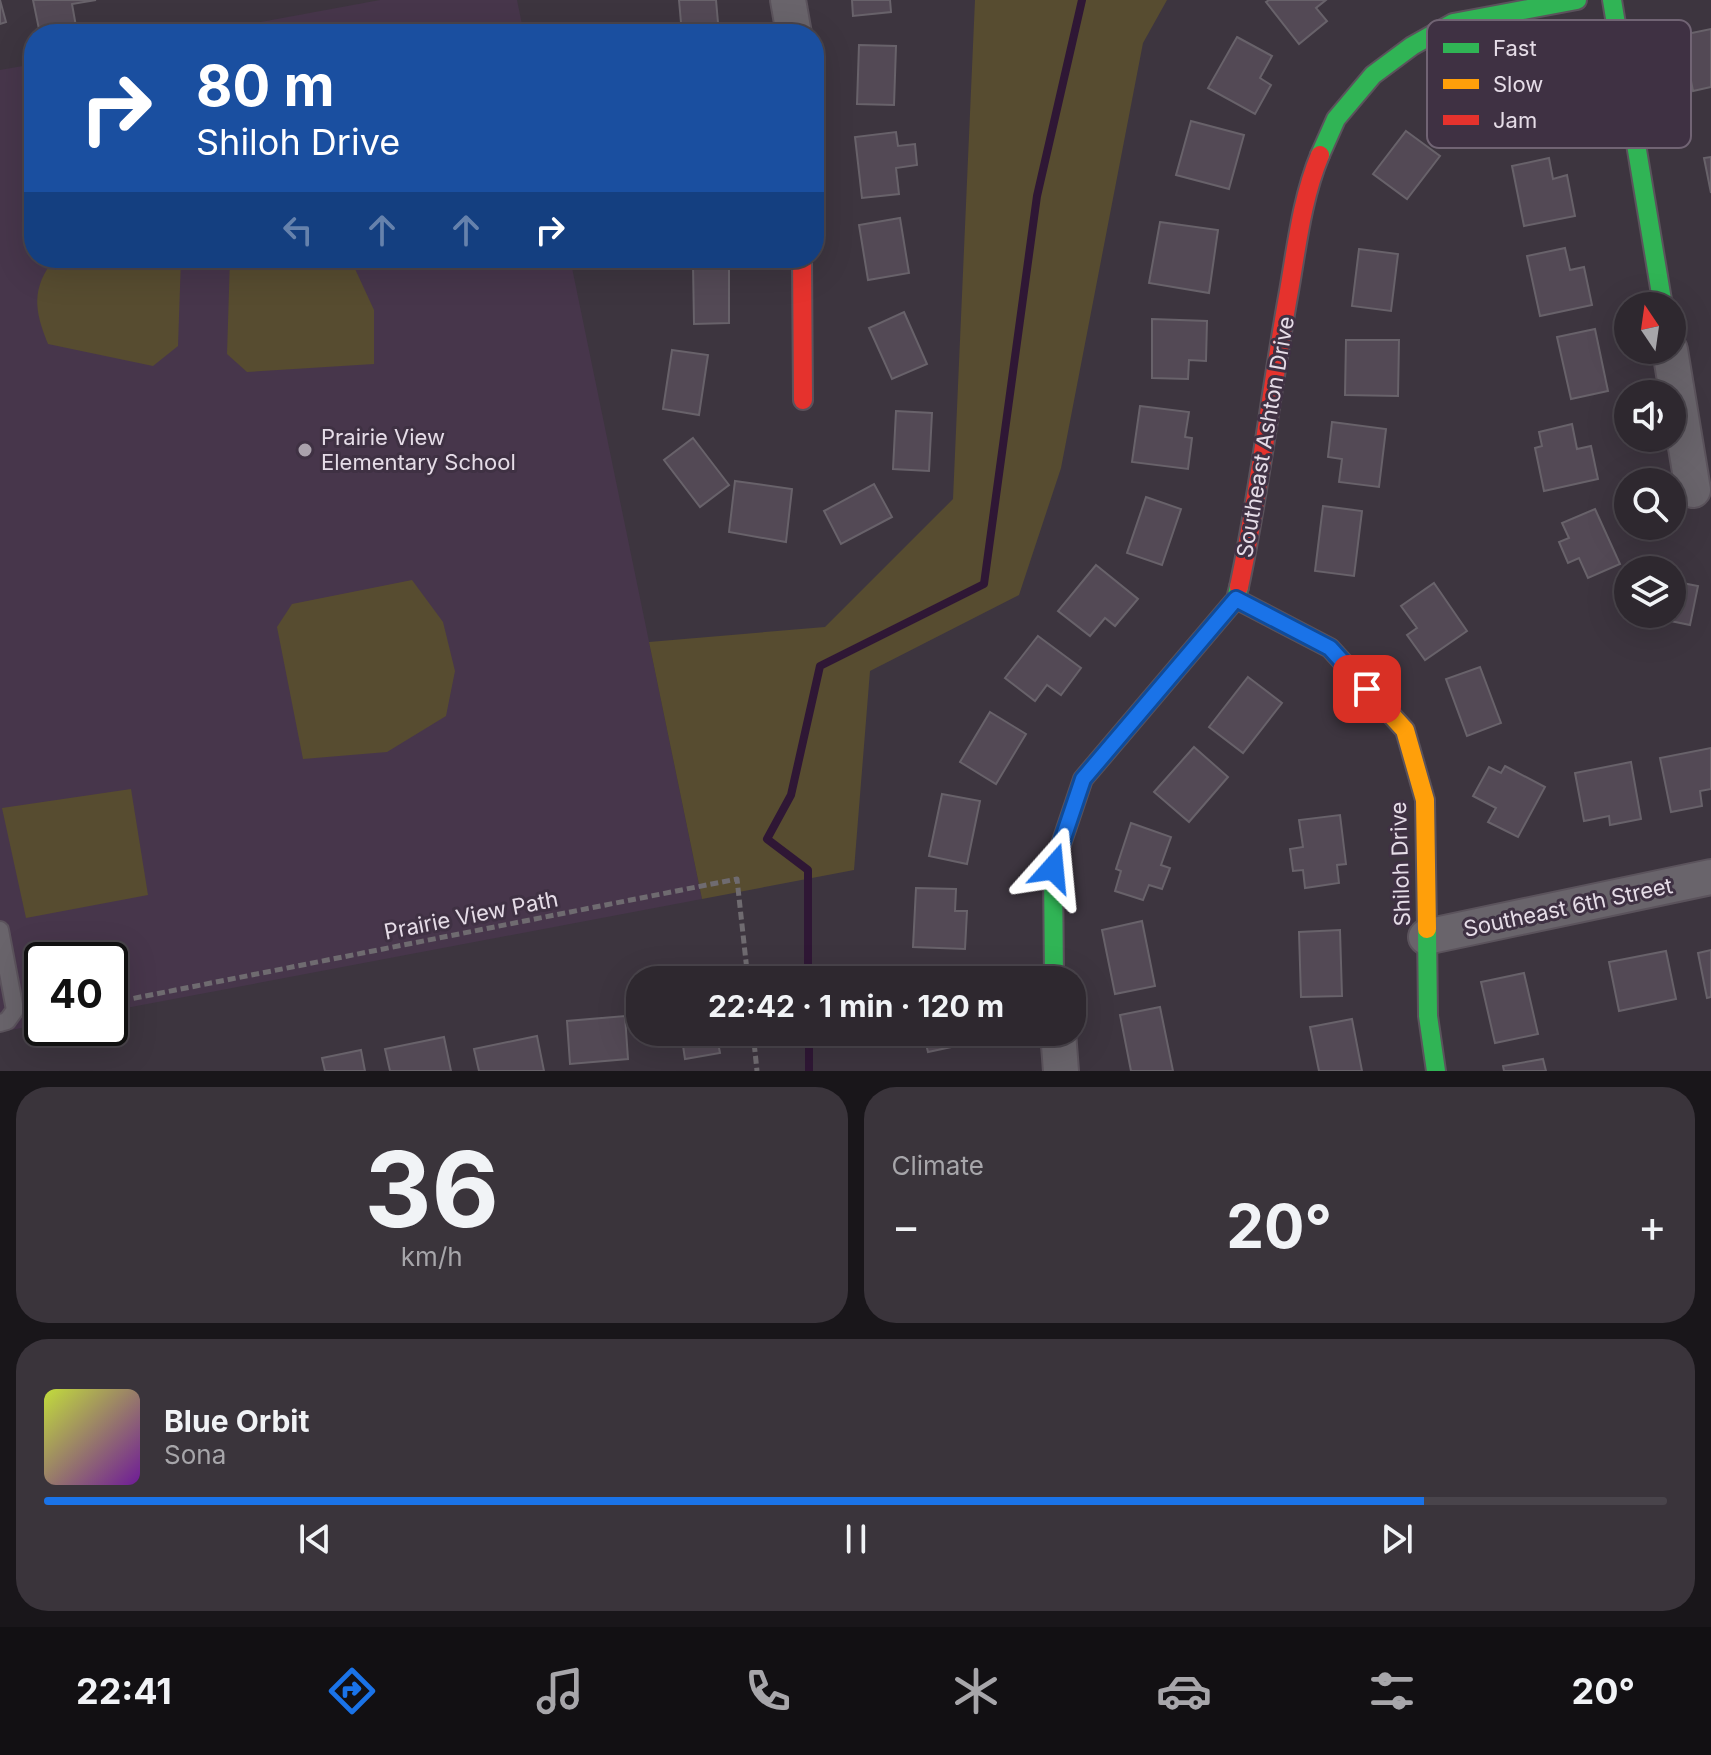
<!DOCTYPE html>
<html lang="en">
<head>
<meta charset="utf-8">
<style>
	body { margin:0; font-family:Inter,sans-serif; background:#3a343b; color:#f1f3f6; height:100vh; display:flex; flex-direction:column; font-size:30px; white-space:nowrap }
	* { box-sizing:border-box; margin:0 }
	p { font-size:26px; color:#a7a6aa }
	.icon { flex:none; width:44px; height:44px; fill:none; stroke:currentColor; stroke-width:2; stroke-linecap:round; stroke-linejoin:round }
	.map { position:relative; height:1071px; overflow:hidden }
	.drawer { display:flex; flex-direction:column; gap:16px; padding:16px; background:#19161a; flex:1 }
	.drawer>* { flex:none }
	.guide { position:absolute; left:24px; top:24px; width:800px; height:244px; border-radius:32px; box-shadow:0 8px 32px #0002,0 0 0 2px #49444b; background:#1a4fa0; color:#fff; overflow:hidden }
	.needle { width:52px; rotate:347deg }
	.buttons { position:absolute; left:1614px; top:292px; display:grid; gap:16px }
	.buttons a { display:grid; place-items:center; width:72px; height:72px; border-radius:50%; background:#2e282f; box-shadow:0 8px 32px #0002,0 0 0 2px #49444b; font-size:40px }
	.speed { position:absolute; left:24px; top:942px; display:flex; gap:16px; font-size:40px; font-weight:700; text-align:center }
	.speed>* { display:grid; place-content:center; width:104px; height:104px; border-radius:50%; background:#2e282f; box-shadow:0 8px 32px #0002,0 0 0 2px #49444b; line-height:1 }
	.speed .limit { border:4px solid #111; border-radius:12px; background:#fff; color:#111 }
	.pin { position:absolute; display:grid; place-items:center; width:68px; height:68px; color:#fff; margin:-34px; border-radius:16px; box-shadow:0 4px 12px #0006 }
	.me { position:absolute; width:88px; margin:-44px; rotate:18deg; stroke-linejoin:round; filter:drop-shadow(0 0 6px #0008) }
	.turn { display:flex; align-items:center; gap:28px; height:168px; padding:0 40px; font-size:36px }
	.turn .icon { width:104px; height:104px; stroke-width:2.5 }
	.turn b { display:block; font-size:56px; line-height:68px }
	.lanes { display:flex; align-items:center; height:76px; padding:0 40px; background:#0003; justify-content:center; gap:40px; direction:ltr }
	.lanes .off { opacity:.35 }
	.big { font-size:60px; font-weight:700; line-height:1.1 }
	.drawer .card { flex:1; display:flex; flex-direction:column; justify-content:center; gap:12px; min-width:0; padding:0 28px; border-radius:32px; background:#3a343b }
	.drawer .dial { align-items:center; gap:0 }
	.dial b { font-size:104px; line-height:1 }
	.song { display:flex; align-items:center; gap:24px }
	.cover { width:96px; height:96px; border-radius:12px; background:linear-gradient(135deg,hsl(70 70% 55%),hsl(280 70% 35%)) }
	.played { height:8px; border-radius:4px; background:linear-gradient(90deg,#1a73e8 85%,#49444b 85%) }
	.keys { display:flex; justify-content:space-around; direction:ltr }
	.heat { display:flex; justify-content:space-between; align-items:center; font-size:44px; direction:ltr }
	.drawer .tiles { flex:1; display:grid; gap:16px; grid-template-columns:1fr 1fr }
	.card:last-child { grid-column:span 2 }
	.trip { position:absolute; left:626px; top:966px; width:460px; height:80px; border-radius:32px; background:#2e282f; box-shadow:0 8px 32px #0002,0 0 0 2px #49444b; font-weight:700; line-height:80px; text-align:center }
	.tabs { display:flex; height:128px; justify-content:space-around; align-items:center; background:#121013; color:#a7a6aa }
	.tabs .icon { width:56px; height:56px }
	.tabs .on { color:#1a73e8 }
	.tabs b { font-size:36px; color:#f1f3f6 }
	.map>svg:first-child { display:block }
	.built { fill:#47364b }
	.green { fill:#574c30 }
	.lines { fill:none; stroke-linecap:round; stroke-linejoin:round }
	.stream { stroke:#2f1735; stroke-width:8 }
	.building { fill:#534955; stroke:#68626a; stroke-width:2 }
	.lane-casing { stroke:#5b535c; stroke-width:20 }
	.street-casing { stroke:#5b535c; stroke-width:38 }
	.fast-casing { stroke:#5b535c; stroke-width:22 }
	.slow-casing { stroke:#5b535c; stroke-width:22 }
	.jam-casing { stroke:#5b535c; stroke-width:22 }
	.path { stroke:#6f6b70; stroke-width:5; stroke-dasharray:8 4; stroke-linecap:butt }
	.lane { stroke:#69646b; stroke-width:16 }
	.street { stroke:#69646b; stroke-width:34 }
	.fast { stroke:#30b455; stroke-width:18 }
	.slow { stroke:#ff9f0a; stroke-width:18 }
	.jam { stroke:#e5322d; stroke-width:18 }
	.route-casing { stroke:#114b97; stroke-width:20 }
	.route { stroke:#1a73e8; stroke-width:14 }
	.poi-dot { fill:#aaa2ac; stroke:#3f3143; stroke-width:3 }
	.labels { text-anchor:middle; stroke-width:6; stroke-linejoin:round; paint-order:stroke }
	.poi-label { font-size:22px; fill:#e5dce7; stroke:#3f3143; text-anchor:start }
	.street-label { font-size:22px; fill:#e5dce7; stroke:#3f3143 }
	.key { fill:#3f3143; stroke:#716474; stroke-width:2 }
	.key-label { font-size:22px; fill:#e5dce7 }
</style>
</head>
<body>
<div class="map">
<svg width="1711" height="1071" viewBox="0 0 1711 1071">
	<rect width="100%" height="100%" fill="#3d353f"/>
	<!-- built -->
	<g class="built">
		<polygon points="380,0 517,0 524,34 196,34"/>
		<polygon points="34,64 34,258 570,258 702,899 110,1011 110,960 42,960 42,1024 0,1032 0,70"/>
	</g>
	<!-- green -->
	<g class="green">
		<polygon points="975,0 1167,0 1143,43 1061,468 1019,595 870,671 854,870 702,899 649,642 825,627 953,499"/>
		<path d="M55,258h126l-3,88 -25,20 -105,-22c-14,-34 -17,-56 7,-86z"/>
		<polygon points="230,258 350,258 374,310 374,364 247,372 227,354"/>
		<polygon points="412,580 443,622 455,671 446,716 387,752 303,759 277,627 292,604"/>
		<polygon points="131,789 148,895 26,918 2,808"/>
	</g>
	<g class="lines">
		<!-- stream -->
		<g class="stream">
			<polyline points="808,980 808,870 767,839 791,795 820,666 984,584 1037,196 1082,0"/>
			<polyline points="809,1032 809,1070"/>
		</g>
	</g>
	<!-- building -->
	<g class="building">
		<polygon points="0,0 6,22 0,24"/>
		<polygon points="33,0 96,0 72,4 77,32 40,34"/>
		<polygon points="679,0 716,0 719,34 682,34"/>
		<polygon points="852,0 890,0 891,12 853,16"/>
		<polygon points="1269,0 1326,0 1316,8 1327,21 1299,44 1266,2"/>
		<polygon points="1711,29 1711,87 1693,91 1682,35"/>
		<polygon points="1237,37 1272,56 1260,78 1271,85 1255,114 1208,88"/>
		<polygon points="859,45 896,46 894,105 857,104"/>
		<polygon points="1191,121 1244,135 1229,189 1176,175"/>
		<polygon points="1406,131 1440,156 1407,199 1373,174"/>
		<polygon points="896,132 898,146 915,144 917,165 896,168 899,194 862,198 855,137"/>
		<polygon points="1711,157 1711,193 1704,158"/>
		<polygon points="1549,158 1553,179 1567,175 1575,216 1524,226 1512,166"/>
		<polygon points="900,218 909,273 868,280 859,225"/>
		<polygon points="1160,222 1218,230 1209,293 1149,283"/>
		<polygon points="1565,248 1570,270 1584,267 1592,305 1540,316 1527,256"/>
		<polygon points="1359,249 1398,254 1391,311 1352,306"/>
		<polygon points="729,263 729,323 694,324 693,264"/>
		<polygon points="904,312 927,364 892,379 869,328"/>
		<polygon points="1152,319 1207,321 1206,361 1189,360 1188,379 1152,378"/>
		<polygon points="1595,329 1608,391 1571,399 1557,337"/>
		<polygon points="1346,340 1399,340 1398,396 1345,395"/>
		<polygon points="672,350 708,355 699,415 663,409"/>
		<polygon points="1140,406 1189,412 1185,437 1192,438 1188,469 1132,462"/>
		<polygon points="896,411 932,413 929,471 893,469"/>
		<polygon points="1332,422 1386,429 1379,487 1339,482 1342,459 1328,457"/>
		<polygon points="1572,424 1577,449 1591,446 1598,479 1544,491 1535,448 1542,446 1539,432"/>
		<polygon points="693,438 729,485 700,507 664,460"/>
		<polygon points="735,481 792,489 786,542 729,532"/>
		<polygon points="874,484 892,517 841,544 824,511"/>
		<polygon points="1146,497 1181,509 1162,565 1127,553"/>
		<polygon points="1323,506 1362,511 1354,576 1315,571"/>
		<polygon points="1595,509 1620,564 1588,578 1579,558 1568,563 1559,542 1569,538 1562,523"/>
		<polygon points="1096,565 1138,599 1115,626 1105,618 1090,636 1058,611"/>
		<polygon points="1672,581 1698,586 1690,625 1637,614 1672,614"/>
		<polygon points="1434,583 1467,631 1425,660 1407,635 1417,628 1401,606"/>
		<polygon points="1038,636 1081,668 1061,695 1047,685 1035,701 1005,678"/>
		<polygon points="1480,667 1501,723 1467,736 1446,679"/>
		<polygon points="1248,677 1282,703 1243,753 1209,727"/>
		<polygon points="990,712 1026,734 996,784 960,762"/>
		<polygon points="1194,747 1228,777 1189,822 1154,792"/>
		<polygon points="1711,748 1711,789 1700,791 1702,806 1671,812 1660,758"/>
		<polygon points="1631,762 1641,819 1610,825 1609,816 1584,821 1575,773"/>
		<polygon points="1505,766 1545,787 1518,837 1488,822 1496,808 1473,796 1489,767 1501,773"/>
		<polygon points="942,794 980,801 967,864 929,856"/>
		<polygon points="1340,815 1346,864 1337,865 1339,883 1305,888 1303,870 1293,871 1290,849 1303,847 1299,820"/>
		<polygon points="1131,823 1171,837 1161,865 1170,868 1162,889 1149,885 1143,900 1115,891 1121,871 1116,869"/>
		<polygon points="916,888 956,889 955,911 967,911 965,949 913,947"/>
		<polygon points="1142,921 1155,986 1115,994 1102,930"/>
		<polygon points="1340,930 1342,996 1301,997 1299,932"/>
		<polygon points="1711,950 1711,997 1707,998 1698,953"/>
		<polygon points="1666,951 1676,999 1619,1011 1609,962"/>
		<polygon points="959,968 962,980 928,980 927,975"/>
		<polygon points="1524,973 1538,1034 1495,1043 1481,982"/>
		<polygon points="1160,1007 1173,1071 1131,1071 1120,1015"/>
		<polygon points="625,1016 628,1059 570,1064 567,1021"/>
		<polygon points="1352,1019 1362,1071 1319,1071 1310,1027"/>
		<polygon points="658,1032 716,1032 720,1053 685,1059 682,1039 660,1043"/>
		<polygon points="923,1032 973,1032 975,1042 928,1052"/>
		<polygon points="537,1036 544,1071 479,1071 474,1049"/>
		<polygon points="444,1037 451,1071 390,1071 385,1049"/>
		<polygon points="361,1050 365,1071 325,1071 322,1058"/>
		<polygon points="1543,1059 1546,1071 1504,1071 1503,1066"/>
	</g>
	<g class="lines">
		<!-- lane casing -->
		<g class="lane-casing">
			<polyline id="lane" points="0,930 15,1010 7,1021 0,1023"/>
		</g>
		<!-- street casing -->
		<g class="street-casing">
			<g id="street">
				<polyline points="788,0 794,34"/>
				<polyline points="1670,350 1693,490"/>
				<polyline points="1426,937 1711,877"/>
				<polyline points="1058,1032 1061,1071"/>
			</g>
		</g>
		<!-- fast casing -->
		<g class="fast-casing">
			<g id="fast">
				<polyline points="1612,0 1663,306"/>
				<polyline points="1320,155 1336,119 1373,75 1412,46 1453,23 1577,0"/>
				<polyline points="1427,929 1428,1016 1436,1071"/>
				<polyline points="1054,980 1053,868 1083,779 1236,599 1239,587"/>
			</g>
		</g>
		<!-- slow casing -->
		<g class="slow-casing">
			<polyline id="slow" points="1236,599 1330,648 1405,730 1425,800 1427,929"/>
		</g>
		<!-- jam casing -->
		<g class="jam-casing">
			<g id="jam">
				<polyline points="802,258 803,400"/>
				<path d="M1239,587c21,-98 32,-197 50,-296 8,-46 13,-93 31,-136"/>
			</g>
		</g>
		<!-- path -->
		<g class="path">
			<polyline points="110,1003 737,879 748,980"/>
			<polyline points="753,1032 757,1071"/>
		</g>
		<!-- lane -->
		<use href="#lane" class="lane"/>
		<!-- street -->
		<use href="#street" class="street"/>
		<!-- fast -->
		<use href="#fast" class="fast"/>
		<!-- slow -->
		<use href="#slow" class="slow"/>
		<!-- jam -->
		<use href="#jam" class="jam"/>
	</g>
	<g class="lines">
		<!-- route casing -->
		<g class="route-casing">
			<polyline id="route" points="1053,868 1083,779 1236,599 1330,648 1367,689"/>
		</g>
		<!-- route -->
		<use href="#route" class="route"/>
	</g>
	<!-- markers -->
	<circle class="poi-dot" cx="305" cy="450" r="8"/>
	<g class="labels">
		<!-- poi labels -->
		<g class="poi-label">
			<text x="321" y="445">Prairie View<tspan x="321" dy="25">Elementary School</tspan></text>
		</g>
		<!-- street labels -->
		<g class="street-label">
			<text transform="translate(1265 437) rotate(-80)" y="8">Southeast Ashton Drive</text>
			<text transform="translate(1400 864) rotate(-92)" y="8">Shiloh Drive</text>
			<text transform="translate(1568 907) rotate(-12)" y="8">Southeast 6th Street</text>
			<text transform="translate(471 915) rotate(-11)" y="8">Prairie View Path</text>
		</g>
	</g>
	<!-- legend -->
	<rect x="1427" y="20" width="264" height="128" rx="12" class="key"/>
	<rect x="1443" y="43" width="36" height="10" fill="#30b455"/>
	<rect x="1443" y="79" width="36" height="10" fill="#ff9f0a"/>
	<rect x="1443" y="115" width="36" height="10" fill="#e5322d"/>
	<g class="key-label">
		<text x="1493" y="56">Fast</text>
		<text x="1493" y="92">Slow</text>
		<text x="1493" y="128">Jam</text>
	</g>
</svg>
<div class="buttons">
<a><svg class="needle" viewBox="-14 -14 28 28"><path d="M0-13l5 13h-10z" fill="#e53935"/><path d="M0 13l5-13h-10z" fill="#a7a6aa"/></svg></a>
<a><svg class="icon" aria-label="sound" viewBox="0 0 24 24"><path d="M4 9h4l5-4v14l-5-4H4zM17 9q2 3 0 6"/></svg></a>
<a><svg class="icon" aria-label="search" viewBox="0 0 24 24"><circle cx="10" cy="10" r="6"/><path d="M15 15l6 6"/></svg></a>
<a><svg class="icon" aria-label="layers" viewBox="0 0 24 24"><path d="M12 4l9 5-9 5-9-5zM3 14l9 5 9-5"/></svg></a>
</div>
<div class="speed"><div class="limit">40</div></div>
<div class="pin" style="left:1367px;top:689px;background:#d93025"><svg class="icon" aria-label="arrive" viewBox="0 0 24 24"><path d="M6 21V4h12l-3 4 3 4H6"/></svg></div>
<svg class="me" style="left:1053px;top:868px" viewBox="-20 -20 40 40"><path d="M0-17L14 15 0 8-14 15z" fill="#1a73e8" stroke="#fff" stroke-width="4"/></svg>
<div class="trip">22:42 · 1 min · 120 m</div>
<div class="guide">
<div class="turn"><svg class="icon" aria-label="right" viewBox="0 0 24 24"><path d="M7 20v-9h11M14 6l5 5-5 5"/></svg><div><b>80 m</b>Shiloh Drive</div></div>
<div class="lanes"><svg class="icon off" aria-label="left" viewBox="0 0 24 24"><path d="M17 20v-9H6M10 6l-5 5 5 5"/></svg><svg class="icon off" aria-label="ahead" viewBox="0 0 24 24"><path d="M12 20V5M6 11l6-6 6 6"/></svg><svg class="icon off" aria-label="ahead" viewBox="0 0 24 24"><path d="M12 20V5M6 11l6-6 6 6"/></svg><svg class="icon" aria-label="right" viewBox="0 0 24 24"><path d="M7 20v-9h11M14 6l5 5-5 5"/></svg></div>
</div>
</div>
<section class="drawer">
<div class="tiles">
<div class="card dial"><b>36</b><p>km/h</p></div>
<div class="card"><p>Climate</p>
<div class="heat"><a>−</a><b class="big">20°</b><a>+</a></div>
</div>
<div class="card">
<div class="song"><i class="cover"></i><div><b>Blue Orbit</b><p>Sona</p></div></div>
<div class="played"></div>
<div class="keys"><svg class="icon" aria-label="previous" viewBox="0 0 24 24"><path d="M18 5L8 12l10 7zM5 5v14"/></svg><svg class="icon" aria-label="pause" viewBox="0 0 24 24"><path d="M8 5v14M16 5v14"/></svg><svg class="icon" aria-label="next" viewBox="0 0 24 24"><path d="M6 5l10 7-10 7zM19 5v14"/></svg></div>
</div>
</div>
</section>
<nav class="tabs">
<b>22:41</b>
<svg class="icon on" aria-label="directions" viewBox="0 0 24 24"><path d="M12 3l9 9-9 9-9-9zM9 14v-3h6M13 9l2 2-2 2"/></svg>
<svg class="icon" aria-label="music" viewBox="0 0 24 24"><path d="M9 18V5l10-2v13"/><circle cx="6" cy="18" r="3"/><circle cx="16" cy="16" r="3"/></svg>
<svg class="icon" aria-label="phone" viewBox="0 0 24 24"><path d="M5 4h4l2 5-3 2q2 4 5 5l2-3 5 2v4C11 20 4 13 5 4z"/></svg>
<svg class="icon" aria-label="climate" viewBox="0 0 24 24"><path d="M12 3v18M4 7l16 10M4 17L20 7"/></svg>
<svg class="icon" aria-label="car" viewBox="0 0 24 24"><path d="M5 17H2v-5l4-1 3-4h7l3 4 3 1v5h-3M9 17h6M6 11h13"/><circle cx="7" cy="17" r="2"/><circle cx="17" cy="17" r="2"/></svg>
<svg class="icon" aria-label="filters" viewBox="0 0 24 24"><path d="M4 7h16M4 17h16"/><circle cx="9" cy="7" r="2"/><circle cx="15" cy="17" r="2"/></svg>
<b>20°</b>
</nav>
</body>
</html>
